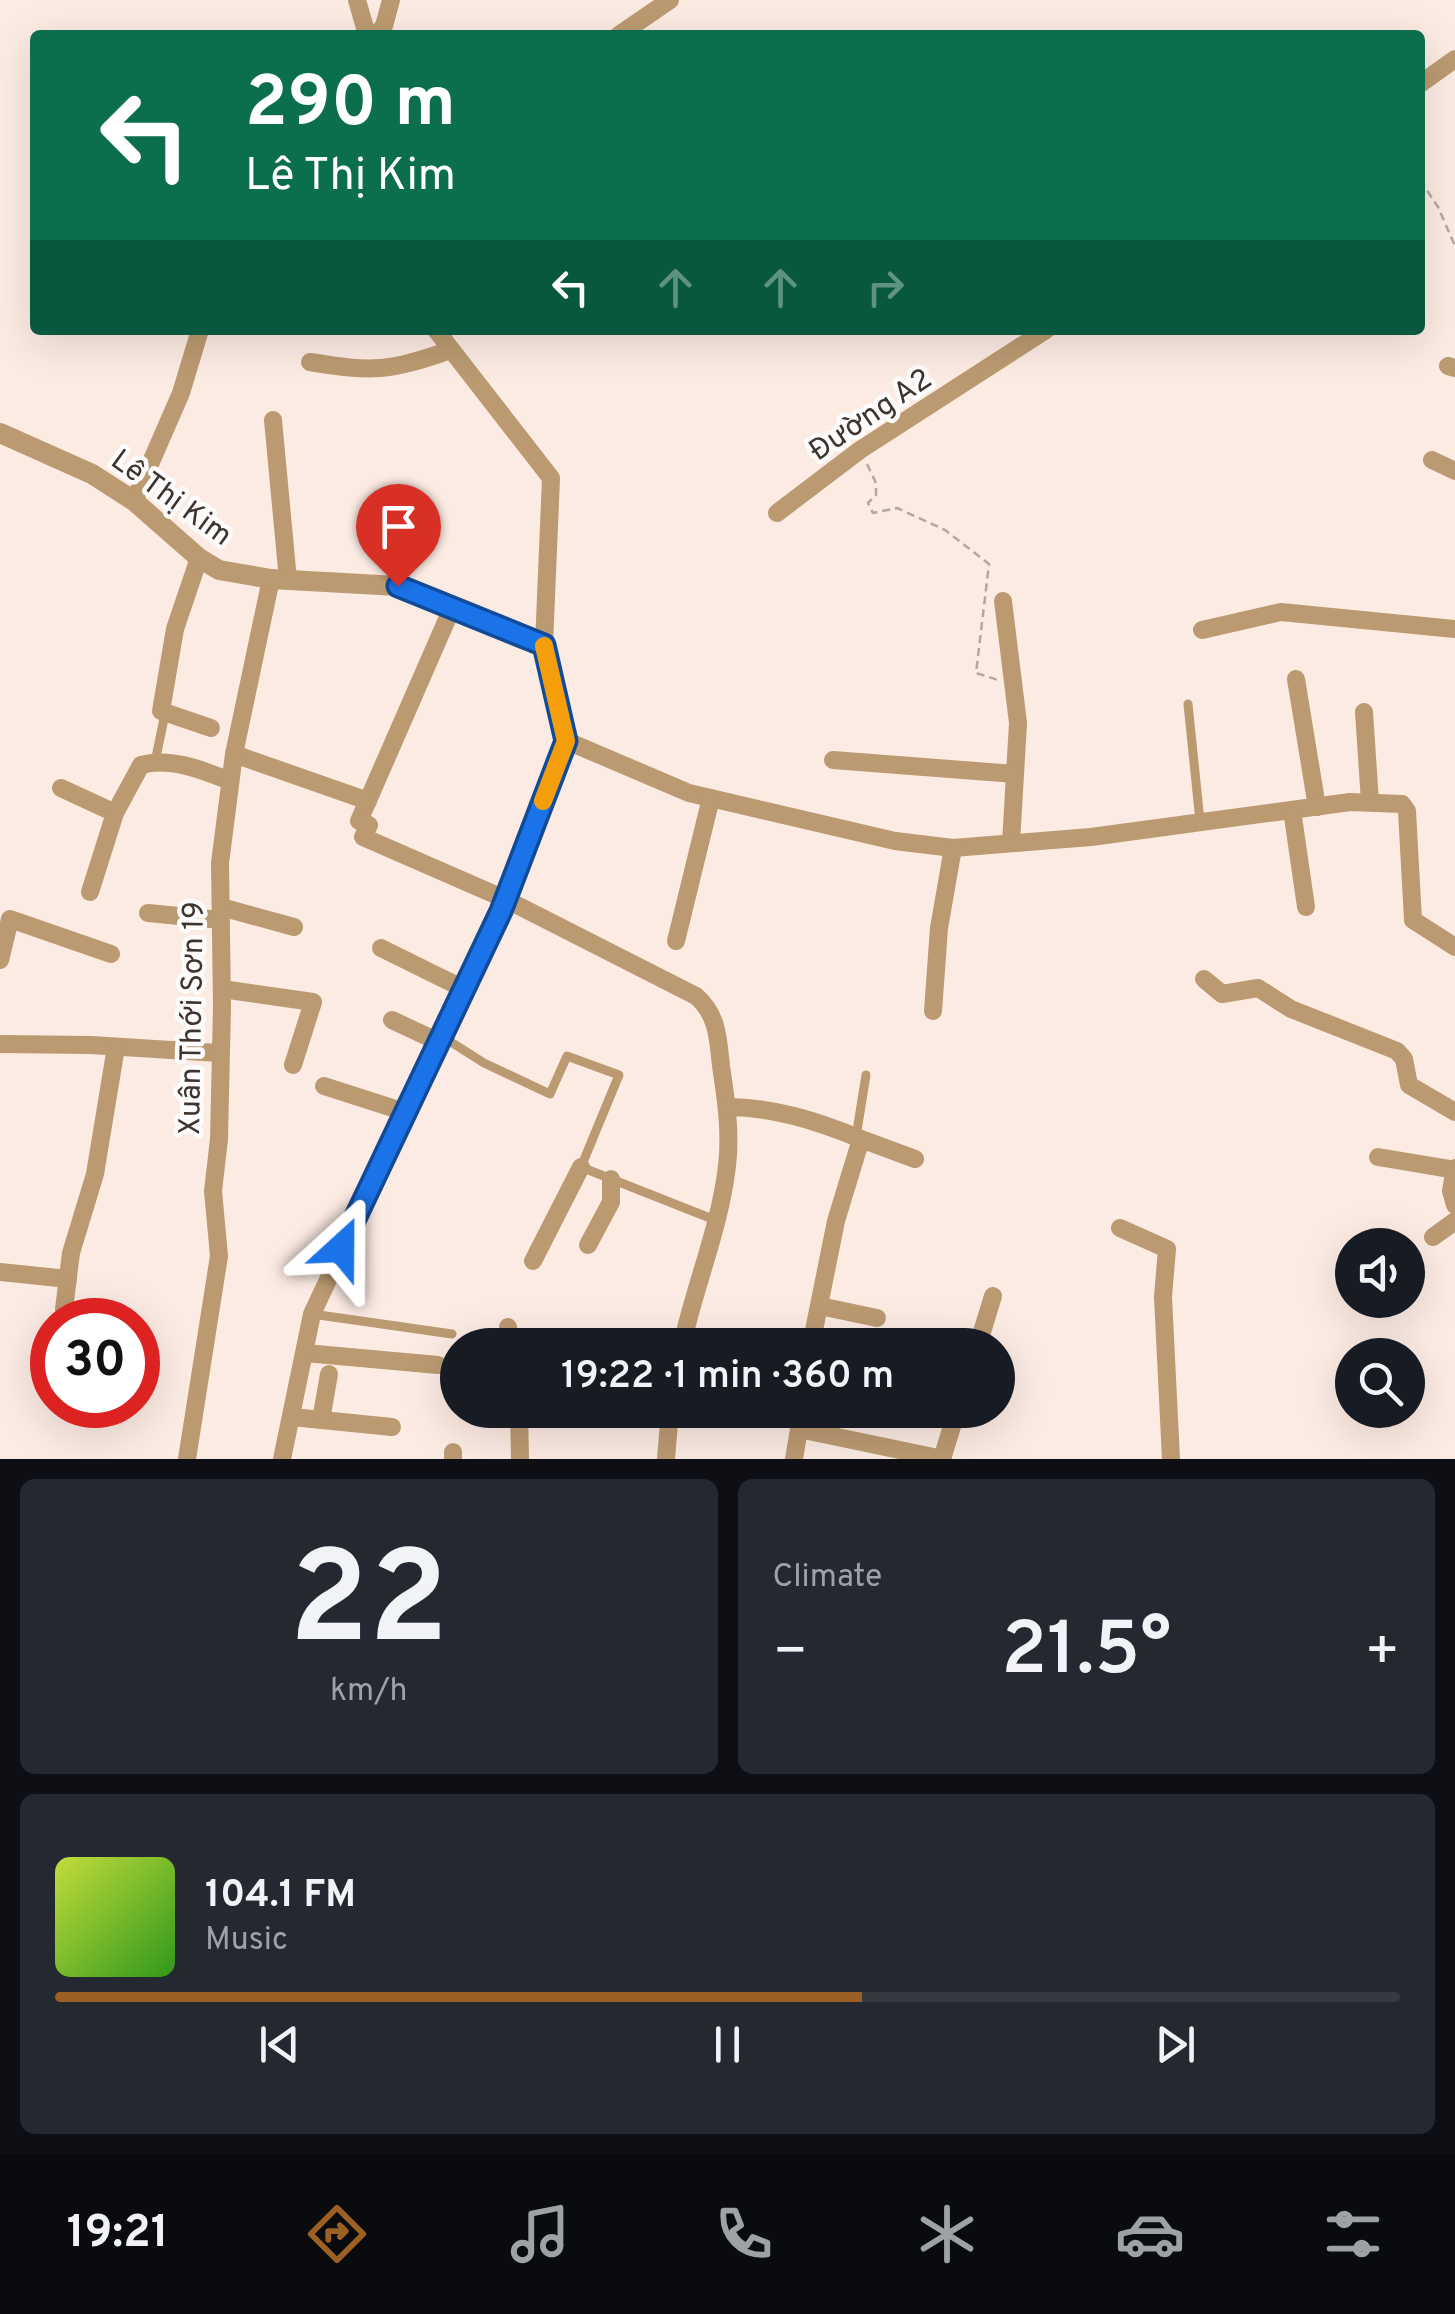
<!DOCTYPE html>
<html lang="en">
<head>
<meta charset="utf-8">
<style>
	body { margin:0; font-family:Overpass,sans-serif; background:#242831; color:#f1f3f6; height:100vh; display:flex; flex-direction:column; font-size:38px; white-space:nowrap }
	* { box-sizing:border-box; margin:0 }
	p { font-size:32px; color:#9ea1a6 }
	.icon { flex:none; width:55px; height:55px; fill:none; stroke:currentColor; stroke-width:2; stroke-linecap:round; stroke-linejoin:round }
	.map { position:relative; height:1459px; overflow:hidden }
	.side { display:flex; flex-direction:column; gap:20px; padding:20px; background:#0d0f14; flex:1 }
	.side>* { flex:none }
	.top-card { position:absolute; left:30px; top:30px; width:1395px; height:305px; border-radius:10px; box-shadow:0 10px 40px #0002; background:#0b6e4f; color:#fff; overflow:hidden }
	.controls { position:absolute; left:1335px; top:1228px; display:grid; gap:20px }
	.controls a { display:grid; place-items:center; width:90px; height:90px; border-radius:50%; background:#171b24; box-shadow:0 10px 40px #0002; font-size:50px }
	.speed { position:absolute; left:30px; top:1298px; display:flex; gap:20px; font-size:50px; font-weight:700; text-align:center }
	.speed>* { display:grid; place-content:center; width:130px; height:130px; border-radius:50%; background:#171b24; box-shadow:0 10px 40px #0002; line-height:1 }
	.speed .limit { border:15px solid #d22; background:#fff; color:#111 }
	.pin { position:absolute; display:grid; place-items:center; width:85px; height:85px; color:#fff; margin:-102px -42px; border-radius:50% 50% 50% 0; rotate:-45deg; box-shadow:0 0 10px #0007 }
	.pin .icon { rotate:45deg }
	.me { position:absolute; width:110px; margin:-55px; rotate:24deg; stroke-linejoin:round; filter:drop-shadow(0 0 8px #0008) }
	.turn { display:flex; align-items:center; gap:35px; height:210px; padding:0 50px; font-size:45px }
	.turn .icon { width:130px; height:130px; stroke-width:2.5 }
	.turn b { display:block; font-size:70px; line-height:85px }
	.lanes { display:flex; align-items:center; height:95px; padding:0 50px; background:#0003; justify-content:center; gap:50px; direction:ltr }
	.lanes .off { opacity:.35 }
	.big { font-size:75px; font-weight:600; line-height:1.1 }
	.side .widget { flex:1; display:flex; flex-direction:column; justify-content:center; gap:15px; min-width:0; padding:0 35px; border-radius:15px; background:#242831 }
	.side .dial { align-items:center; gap:0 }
	.dial b { font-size:130px; line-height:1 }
	.song { display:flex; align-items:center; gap:30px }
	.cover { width:120px; height:120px; border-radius:15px; background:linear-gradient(135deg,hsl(70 70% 55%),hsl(110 70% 35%)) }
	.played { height:10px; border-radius:5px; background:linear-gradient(90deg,#9c5f24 60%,#363941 60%) }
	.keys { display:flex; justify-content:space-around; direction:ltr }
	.heat { display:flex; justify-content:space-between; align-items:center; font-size:55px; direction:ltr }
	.side .tiles { flex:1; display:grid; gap:20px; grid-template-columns:1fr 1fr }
	.widget:last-child { grid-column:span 2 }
	.trip { position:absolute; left:440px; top:1328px; width:575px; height:100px; border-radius:50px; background:#171b24; box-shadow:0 10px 40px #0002; font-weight:600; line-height:100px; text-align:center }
	.tabs { display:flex; height:160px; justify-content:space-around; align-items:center; background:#090b0e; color:#9ea1a6 }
	.tabs .icon { width:70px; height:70px }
	.tabs .on { color:#9c5f24 }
	.tabs b { font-size:45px; color:#f1f3f6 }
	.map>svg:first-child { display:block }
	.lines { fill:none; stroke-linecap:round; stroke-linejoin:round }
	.path { stroke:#b5a6a0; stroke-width:2.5; stroke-dasharray:8 5; stroke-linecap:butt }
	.service { stroke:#bb9a71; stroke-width:9 }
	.minor { stroke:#bb9a71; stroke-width:18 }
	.tertiary { stroke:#bb9a71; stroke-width:20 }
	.route-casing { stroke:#114b97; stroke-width:25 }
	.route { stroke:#1a73e8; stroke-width:18 }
	.slow { stroke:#f59e0b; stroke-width:18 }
	.labels { text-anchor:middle; stroke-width:9; stroke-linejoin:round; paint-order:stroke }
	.street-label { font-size:30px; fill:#3e332e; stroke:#fcfcfc }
</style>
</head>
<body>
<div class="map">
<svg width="1455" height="1459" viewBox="0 0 1455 1459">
	<rect width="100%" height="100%" fill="#fcebe3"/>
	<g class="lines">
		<!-- path -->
		<g class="path">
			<polyline points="1420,180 1438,207 1455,246"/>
			<polyline points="867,464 876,483 876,495 868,503 873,513 897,508 945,530 989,564 976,673 998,680"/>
		</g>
		<!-- service -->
		<g class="service">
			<polyline points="1188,704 1200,821"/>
			<polyline points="155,762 165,714"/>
			<polyline points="443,1037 484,1063 550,1094 567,1056 619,1075 581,1167 715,1220"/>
			<polyline points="856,1137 866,1075"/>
			<polyline points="312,1314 452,1334"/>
		</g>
		<!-- minor -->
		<g class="minor">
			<polyline points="357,0 367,35"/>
			<polyline points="376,35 384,26 391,0"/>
			<polyline points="619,35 670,0"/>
			<polyline points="1420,84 1455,59"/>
			<path d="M310,362c62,10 80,10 140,-12"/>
			<polyline points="1448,366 1455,368"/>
			<polyline points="273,420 288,580"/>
			<polyline points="1432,460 1455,471"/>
			<polyline points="134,501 181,393 200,330"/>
			<polyline points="777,513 860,450 1046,330"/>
			<polyline points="199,558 175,629 161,711 211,728"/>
			<polyline points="1003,601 1018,723 1011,843"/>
			<path d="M452,608l-93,213 10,4 -6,12 142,62 191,97c22,19 22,43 25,70 5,33 10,67 6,100 -7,61 -32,119 -45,179"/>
			<polyline points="1202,630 1281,612 1455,629"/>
			<polyline points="1296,679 1317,807"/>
			<polyline points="1364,712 1370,802"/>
			<polyline points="567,741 689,793 895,841 953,848 1091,837 1350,802 1402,804 1407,811 1413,920 1455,947"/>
			<polyline points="234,754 368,801"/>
			<polyline points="833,760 1015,774"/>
			<polyline points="61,788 115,813"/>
			<polyline points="1292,810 1306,907"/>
			<path d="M90,892l25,-79 26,-48c29,-8 62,5 89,16"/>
			<polyline points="221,907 294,927"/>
			<polyline points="148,913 221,920"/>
			<polyline points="676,941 711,798"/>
			<polyline points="381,948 464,989"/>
			<polyline points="0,960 10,919 111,954"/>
			<polyline points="1204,979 1222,994 1258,988 1291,1009 1397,1051 1404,1059 1409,1085 1455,1112"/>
			<polyline points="222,989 313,1002 293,1065"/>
			<polyline points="933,1011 939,928 953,848"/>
			<polyline points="392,1020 439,1042"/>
			<polyline points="0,1044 91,1045 219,1053"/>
			<polyline points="324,1086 405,1112"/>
			<path d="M727,1107c47,0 90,14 134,32"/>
			<polyline points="1378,1157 1455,1170"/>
			<polyline points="1455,1168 1451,1191 1455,1205"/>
			<polyline points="1120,1228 1167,1249 1163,1297 1171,1459"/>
			<polyline points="1433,1237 1455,1221"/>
			<polyline points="588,1245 611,1202 611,1179"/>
			<polyline points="533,1261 581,1167"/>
			<polyline points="0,1272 68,1279"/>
			<polyline points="820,1306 877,1318"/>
			<polyline points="102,1319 64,1309 71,1253 95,1174 116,1047"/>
			<polyline points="508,1327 511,1345"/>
			<polyline points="811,1345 836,1221 861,1139 915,1159"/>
			<polyline points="978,1345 993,1296"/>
			<polyline points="305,1353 438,1365"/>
			<polyline points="519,1410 520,1459"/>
			<polyline points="292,1417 392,1427"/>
			<polyline points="321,1420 329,1374"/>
			<polyline points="453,1452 453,1459"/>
			<polyline points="187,1459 219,1256 213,1191 219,1139 222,1007 220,863 234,754 271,579"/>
			<polyline points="282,1459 312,1314 501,911 567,741 544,645 551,478 436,330"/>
			<polyline points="666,1459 670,1410"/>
			<polyline points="794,1459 799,1429 943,1459"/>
			<polyline points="942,1459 957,1410"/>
		</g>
		<!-- tertiary -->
		<polyline class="tertiary" points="0,433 92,474 134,501 199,558 219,570 271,579 398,586 544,645"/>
	</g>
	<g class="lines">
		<!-- route casing -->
		<g class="route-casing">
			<polyline id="route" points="341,1248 501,911 566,741 544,645 398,586"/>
		</g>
		<!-- route -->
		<use href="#route" class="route"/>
		<!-- slow -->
		<polyline class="slow" points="543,801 566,741 544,646"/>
	</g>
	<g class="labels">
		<!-- street labels -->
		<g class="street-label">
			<text transform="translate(870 414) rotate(-34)" y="10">Đường A2</text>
			<text transform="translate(172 497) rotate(36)" y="10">Lê Thị Kim</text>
			<text transform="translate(191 1018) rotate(-89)" y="10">Xuân Thới Sơn 19</text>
		</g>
	</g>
</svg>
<div class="controls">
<a><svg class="icon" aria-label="sound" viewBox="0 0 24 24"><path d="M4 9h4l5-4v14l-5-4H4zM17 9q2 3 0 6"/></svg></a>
<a><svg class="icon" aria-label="search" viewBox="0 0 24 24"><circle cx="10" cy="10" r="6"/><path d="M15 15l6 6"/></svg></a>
</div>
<div class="speed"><div class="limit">30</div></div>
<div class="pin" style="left:398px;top:586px;background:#d93025"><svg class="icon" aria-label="arrive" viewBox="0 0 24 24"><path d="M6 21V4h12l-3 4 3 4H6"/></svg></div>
<svg class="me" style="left:341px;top:1248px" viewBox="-20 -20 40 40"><path d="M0-17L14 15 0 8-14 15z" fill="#1a73e8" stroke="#fff" stroke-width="4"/></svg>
<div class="trip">19:22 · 1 min · 360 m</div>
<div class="top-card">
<div class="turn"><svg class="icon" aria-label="left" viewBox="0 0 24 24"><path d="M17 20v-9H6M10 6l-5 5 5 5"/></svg><div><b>290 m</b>Lê Thị Kim</div></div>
<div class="lanes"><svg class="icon" aria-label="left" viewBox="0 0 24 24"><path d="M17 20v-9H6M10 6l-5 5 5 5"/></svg><svg class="icon off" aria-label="ahead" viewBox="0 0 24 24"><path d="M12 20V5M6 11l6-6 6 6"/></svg><svg class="icon off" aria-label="ahead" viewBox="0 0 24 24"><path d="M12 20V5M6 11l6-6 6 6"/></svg><svg class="icon off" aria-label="right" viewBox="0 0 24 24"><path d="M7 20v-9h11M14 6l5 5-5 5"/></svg></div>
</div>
</div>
<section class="side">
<div class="tiles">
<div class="widget dial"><b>22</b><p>km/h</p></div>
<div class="widget"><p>Climate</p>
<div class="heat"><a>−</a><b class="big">21.5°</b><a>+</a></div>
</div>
<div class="widget">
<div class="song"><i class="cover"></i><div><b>104.1 FM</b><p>Music</p></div></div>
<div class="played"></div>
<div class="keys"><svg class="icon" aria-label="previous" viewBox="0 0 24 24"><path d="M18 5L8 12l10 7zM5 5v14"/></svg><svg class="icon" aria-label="pause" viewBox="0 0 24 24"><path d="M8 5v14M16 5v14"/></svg><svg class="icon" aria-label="next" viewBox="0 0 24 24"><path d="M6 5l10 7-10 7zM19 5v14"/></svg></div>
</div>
</div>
</section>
<nav class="tabs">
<b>19:21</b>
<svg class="icon on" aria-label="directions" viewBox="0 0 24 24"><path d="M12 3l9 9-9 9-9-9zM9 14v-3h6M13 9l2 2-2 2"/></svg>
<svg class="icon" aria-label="music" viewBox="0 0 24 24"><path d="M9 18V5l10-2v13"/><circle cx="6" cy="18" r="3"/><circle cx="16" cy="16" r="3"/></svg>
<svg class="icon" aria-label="phone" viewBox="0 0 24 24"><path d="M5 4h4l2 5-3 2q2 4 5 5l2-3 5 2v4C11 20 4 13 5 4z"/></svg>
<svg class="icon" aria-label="climate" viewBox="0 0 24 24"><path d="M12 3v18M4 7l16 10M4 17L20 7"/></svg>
<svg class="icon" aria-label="car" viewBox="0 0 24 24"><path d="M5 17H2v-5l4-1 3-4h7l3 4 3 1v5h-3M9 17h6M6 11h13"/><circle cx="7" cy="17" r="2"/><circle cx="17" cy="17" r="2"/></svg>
<svg class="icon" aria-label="filters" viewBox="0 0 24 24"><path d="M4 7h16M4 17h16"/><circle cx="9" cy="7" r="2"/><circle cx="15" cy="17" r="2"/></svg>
</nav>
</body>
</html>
